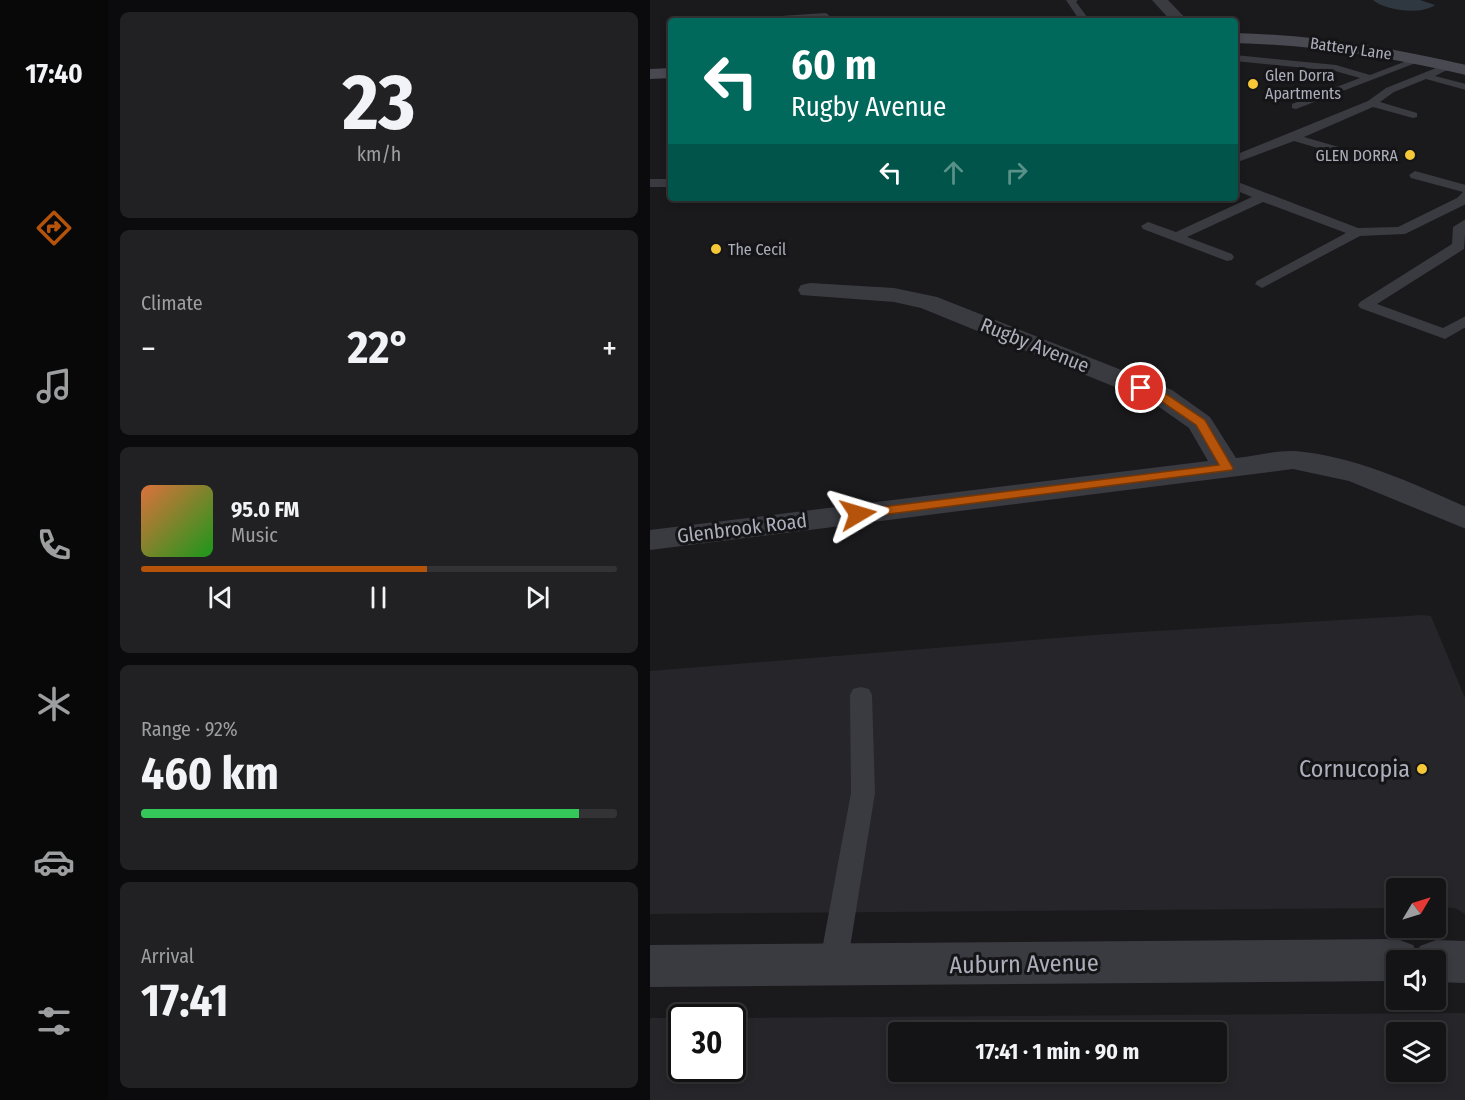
<!DOCTYPE html>
<html lang="en">
<head>
<meta charset="utf-8">
<style>
	body { margin:0; font-family:"Fira Sans Condensed",sans-serif; background:#212022; color:#f1f3f6; height:100vh; display:flex; flex-direction:column; font-size:22px; white-space:nowrap }
	* { box-sizing:border-box; margin:0 }
	p { font-size:20px; color:#9d9ea0 }
	.icon { flex:none; width:33px; height:33px; fill:none; stroke:currentColor; stroke-width:2; stroke-linecap:round; stroke-linejoin:round }
	.map { position:relative; flex:1; overflow:hidden }
	.drawer { display:flex; flex-direction:column; gap:12px; padding:12px; background:#0b0a0c; width:542px }
	.drawer>* { flex:none }
	.hud { position:absolute; left:18px; top:18px; width:570px; height:183px; border-radius:6px; box-shadow:0 3px 9px #0003,0 0 0 2px #333234; background:#00695c; color:#fff; overflow:hidden }
	.needle { width:39px; rotate:52deg }
	.controls { position:absolute; left:736px; top:878px; display:grid; gap:12px }
	.controls a { display:grid; place-items:center; width:60px; height:60px; border-radius:6px; background:#141315; box-shadow:0 3px 9px #0003,0 0 0 2px #333234; font-size:30px }
	.speed { position:absolute; left:18px; top:1004px; display:flex; gap:12px; font-size:30px; font-weight:700; text-align:center }
	.speed>* { display:grid; place-content:center; width:78px; height:78px; border-radius:50%; background:#141315; box-shadow:0 3px 9px #0003,0 0 0 2px #333234; line-height:1 }
	.speed .limit { border:3px solid #111; border-radius:9px; background:#fff; color:#111 }
	.pin { position:absolute; display:grid; place-items:center; width:51px; height:51px; color:#fff; margin:-26px; border:3px solid #fff; border-radius:50%; box-shadow:0 2px 6px #0007 }
	.me { position:absolute; width:66px; margin:-33px; rotate:83deg; stroke-linejoin:round; filter:drop-shadow(0 0 4px #0008) }
	.turn { display:flex; align-items:center; gap:21px; height:126px; padding:0 24px; font-size:27px }
	.turn .icon { width:78px; height:78px; stroke-width:2.5 }
	.turn b { display:block; font-size:42px; line-height:51px }
	.lanes { display:flex; align-items:center; height:57px; padding:0 24px; background:#0003; justify-content:center; gap:30px; direction:ltr }
	.lanes .off { opacity:.35 }
	.big { font-size:45px; font-weight:700; line-height:1.1 }
	.drawer .card { flex:1; display:flex; flex-direction:column; justify-content:center; gap:9px; min-width:0; padding:0 21px; border-radius:9px; background:#212022 }
	.drawer .dial { align-items:center; gap:0 }
	.dial b { font-size:78px; line-height:1 }
	.song { display:flex; align-items:center; gap:18px }
	.cover { width:72px; height:72px; border-radius:9px; background:linear-gradient(135deg,hsl(20 70% 55%),hsl(120 70% 35%)) }
	.played { height:6px; border-radius:3px; background:linear-gradient(90deg,#b45309 60%,#333234 60%) }
	.keys { display:flex; justify-content:space-around; direction:ltr }
	.heat { display:flex; justify-content:space-between; align-items:center; font-size:33px; direction:ltr }
	.charge { height:9px; border-radius:4px; background:linear-gradient(90deg,#34c759 92%,#333234 0) }
	.trip { position:absolute; left:238px; top:1022px; width:339px; height:60px; border-radius:6px; background:#141315; box-shadow:0 3px 9px #0003,0 0 0 2px #333234; font-weight:700; line-height:60px; text-align:center }
	main { display:flex; flex:1; min-height:0 }
	.tab-bar { display:flex; flex-direction:column; width:108px; justify-content:space-around; align-items:center; background:#080808; color:#9d9ea0 }
	.tab-bar .icon { width:42px; height:42px }
	.tab-bar .current { color:#b45309 }
	.tab-bar b { font-size:27px; color:#f1f3f6 }
	.map>svg:first-child { display:block }
	.built { fill:#262529; fill-rule:evenodd }
	.water { fill:#2f3740 }
	.lines { fill:none; stroke-linecap:round; stroke-linejoin:round }
	.lane { fill:#3a3b41; fill-rule:evenodd }
	.street { fill:#3a3b41; fill-rule:evenodd }
	.secondary { fill:#484951; fill-rule:evenodd }
	.route { fill:#b45309; stroke:#753606; stroke-width:1.5 }
	.poi-dot { fill:#f6c837; stroke:#151417; stroke-width:2 }
	.labels { text-anchor:middle; stroke-width:6; stroke-linejoin:round; paint-order:stroke }
	.far-street-label { font-size:16px; fill:#acafbb; stroke:#151417 }
	.far-poi-label { font-size:16px; fill:#acafbb; stroke:#151417; text-anchor:start }
	.street-label { font-size:20px; fill:#acafbb; stroke:#151417 }
	.near-poi-label { font-size:24px; fill:#acafbb; stroke:#151417; text-anchor:end }
	.near-street-label { font-size:24px; fill:#acafbb; stroke:#151417 }
</style>
</head>
<body>
<main>
<nav class="tab-bar">
<b>17:40</b>
<svg class="icon current" aria-label="directions" viewBox="0 0 24 24"><path d="M12 3l9 9-9 9-9-9zM9 14v-3h6M13 9l2 2-2 2"/></svg>
<svg class="icon" aria-label="music" viewBox="0 0 24 24"><path d="M9 18V5l10-2v13"/><circle cx="6" cy="18" r="3"/><circle cx="16" cy="16" r="3"/></svg>
<svg class="icon" aria-label="phone" viewBox="0 0 24 24"><path d="M5 4h4l2 5-3 2q2 4 5 5l2-3 5 2v4C11 20 4 13 5 4z"/></svg>
<svg class="icon" aria-label="climate" viewBox="0 0 24 24"><path d="M12 3v18M4 7l16 10M4 17L20 7"/></svg>
<svg class="icon" aria-label="car" viewBox="0 0 24 24"><path d="M5 17H2v-5l4-1 3-4h7l3 4 3 1v5h-3M9 17h6M6 11h13"/><circle cx="7" cy="17" r="2"/><circle cx="17" cy="17" r="2"/></svg>
<svg class="icon" aria-label="filters" viewBox="0 0 24 24"><path d="M4 7h16M4 17h16"/><circle cx="9" cy="7" r="2"/><circle cx="15" cy="17" r="2"/></svg>
</nav>
<section class="drawer">
<div class="card dial"><b>23</b><p>km/h</p></div>
<div class="card"><p>Climate</p>
<div class="heat"><a>−</a><b class="big">22°</b><a>+</a></div>
</div>
<div class="card">
<div class="song"><i class="cover"></i><div><b>95.0 FM</b><p>Music</p></div></div>
<div class="played"></div>
<div class="keys"><svg class="icon" aria-label="previous" viewBox="0 0 24 24"><path d="M18 5L8 12l10 7zM5 5v14"/></svg><svg class="icon" aria-label="pause" viewBox="0 0 24 24"><path d="M8 5v14M16 5v14"/></svg><svg class="icon" aria-label="next" viewBox="0 0 24 24"><path d="M6 5l10 7-10 7zM19 5v14"/></svg></div>
</div>
<div class="card"><p>Range · 92%</p><b class="big">460 km</b><div class="charge"></div></div>
<div class="card"><p>Arrival</p><b class="big">17:41</b></div>
</section>
<div class="map">
<svg width="816" height="1100" viewBox="0 0 816 1100">
	<rect width="100%" height="100%" fill="#1a191c"/>
	<!-- built -->
	<g class="built">
		<polygon points="773,615 781,616 815,698 815,914 805,908 786,907 786,888 747,888 747,908 0,914 0,671 457,634"/>
		<path d="M815,1013v87h-815v-82h31l1,50h50l1,-50zM249,1032h318v39h-318zM747,1032h39v39h-39z"/>
	</g>
	<!-- water -->
	<path class="water" d="M723,0h47l15,5c-13,10 -50,6 -62,-5z"/>
	<g class="lines">
		<!-- lane -->
		<g class="lane">
			<polygon points="416,0 428,0 426,2 440,21 430,21"/>
			<polygon points="175,13 178,14 181,21 171,21 171,19 94,21 99,18"/>
			<polygon points="585,55 686,65 720,75 767,57 776,59 646,109 642,108 642,104 710,78 685,71 585,61"/>
			<polygon points="796,64 805,66 785,76 816,84 816,90 776,79 744,92 730,102 767,113 767,117 763,118 723,107 654,137 692,148 692,152 688,154 644,141 585,163 585,155 718,101 736,88"/>
			<polygon points="765,171 816,185 816,204 755,234 710,236 612,288 605,284 607,281 696,233 613,202 537,237 582,254 584,257 582,260 577,261 493,229 491,226 498,222 526,232 602,197 585,190 585,181 708,228 748,227 807,198 813,192 761,178 759,175"/>
			<rect x="0" y="179" width="21" height="8"/>
			<polygon points="816,219 814,249 727,304 793,328 816,316 816,327 795,339 710,308 708,305 710,302 802,244 803,227"/>
			<polygon points="211,687 219,689 222,695 225,793 197,966 193,975 183,978 173,975 169,966 201,793 200,695 203,689"/>
		</g>
		<!-- street -->
		<g class="street">
			<polygon points="502,0 518,0 538,21 521,21"/>
			<path d="M160,283l84,5 43,9 235,93 38,27 26,41c19,-2 40,-8 59,-7 60,5 117,32 171,56v22l-117,-48 -56,-12 -643,81v-20l558,-69 -19,-33 -37,-26 -231,-94 -27,-6 -93,-7 -3,-5 3,-5z"/>
			<polygon points="747,939 763,945 767,953 770,946 786,940 816,941 816,983 786,982 786,960 747,960 747,981 0,987 0,945"/>
		</g>
		<!-- secondary -->
		<g class="secondary">
			<path d="M585,33c78,2 154,14 231,32v10c-77,-18 -153,-30 -231,-32z"/>
			<polygon points="21,68 21,78 0,79 0,69"/>
		</g>
	</g>
	<!-- route -->
	<polygon class="route" points="491,384 516,394 555,420 583,468 582,470 208,518 201,514 208,510 569,465 546,425 508,399 487,390 485,388"/>
	<!-- markers -->
	<g class="poi-dot">
		<circle cx="603" cy="84" r="6"/>
		<circle cx="760" cy="155" r="6"/>
		<circle cx="66" cy="249" r="6"/>
		<circle cx="772" cy="769" r="6"/>
	</g>
	<g class="labels">
		<!-- far-street labels -->
		<g class="far-street-label">
			<text transform="translate(701 48) rotate(8)" y="6">Battery Lane</text>
		</g>
		<!-- far-poi labels -->
		<g class="far-poi-label">
			<text x="615" y="81">Glen Dorra<tspan x="615" dy="18">Apartments</tspan></text>
			<text x="748" y="161" text-anchor="end">GLEN DORRA</text>
			<text x="78" y="255">The Cecil</text>
		</g>
		<!-- street labels -->
		<g class="street-label">
			<text transform="translate(385 345) rotate(22)" y="7">Rugby Avenue</text>
			<text transform="translate(92 528) rotate(-7)" y="7">Glenbrook Road</text>
		</g>
		<!-- near-poi labels -->
		<g class="near-poi-label">
			<text x="760" y="777">Cornucopia</text>
		</g>
		<!-- near-street labels -->
		<g class="near-street-label">
			<text transform="translate(374 964) rotate(-1)" y="8">Auburn Avenue</text>
		</g>
	</g>
</svg>
<div class="controls">
<a><svg class="needle" viewBox="-14 -14 28 28"><path d="M0-13l5 13h-10z" fill="#e53935"/><path d="M0 13l5-13h-10z" fill="#9d9ea0"/></svg></a>
<a><svg class="icon" aria-label="sound" viewBox="0 0 24 24"><path d="M4 9h4l5-4v14l-5-4H4zM17 9q2 3 0 6"/></svg></a>
<a><svg class="icon" aria-label="layers" viewBox="0 0 24 24"><path d="M12 4l9 5-9 5-9-5zM3 14l9 5 9-5"/></svg></a>
</div>
<div class="speed"><div class="limit">30</div></div>
<div class="pin" style="left:491px;top:388px;background:#d93025"><svg class="icon" aria-label="arrive" viewBox="0 0 24 24"><path d="M6 21V4h12l-3 4 3 4H6"/></svg></div>
<svg class="me" style="left:208px;top:514px" viewBox="-20 -20 40 40"><path d="M0-17L14 15 0 8-14 15z" fill="#b45309" stroke="#fff" stroke-width="4"/></svg>
<div class="trip">17:41 · 1 min · 90 m</div>
<div class="hud">
<div class="turn"><svg class="icon" aria-label="left" viewBox="0 0 24 24"><path d="M17 20v-9H6M10 6l-5 5 5 5"/></svg><div><b>60 m</b>Rugby Avenue</div></div>
<div class="lanes"><svg class="icon" aria-label="left" viewBox="0 0 24 24"><path d="M17 20v-9H6M10 6l-5 5 5 5"/></svg><svg class="icon off" aria-label="ahead" viewBox="0 0 24 24"><path d="M12 20V5M6 11l6-6 6 6"/></svg><svg class="icon off" aria-label="right" viewBox="0 0 24 24"><path d="M7 20v-9h11M14 6l5 5-5 5"/></svg></div>
</div>
</div>
</main>
</body>
</html>
